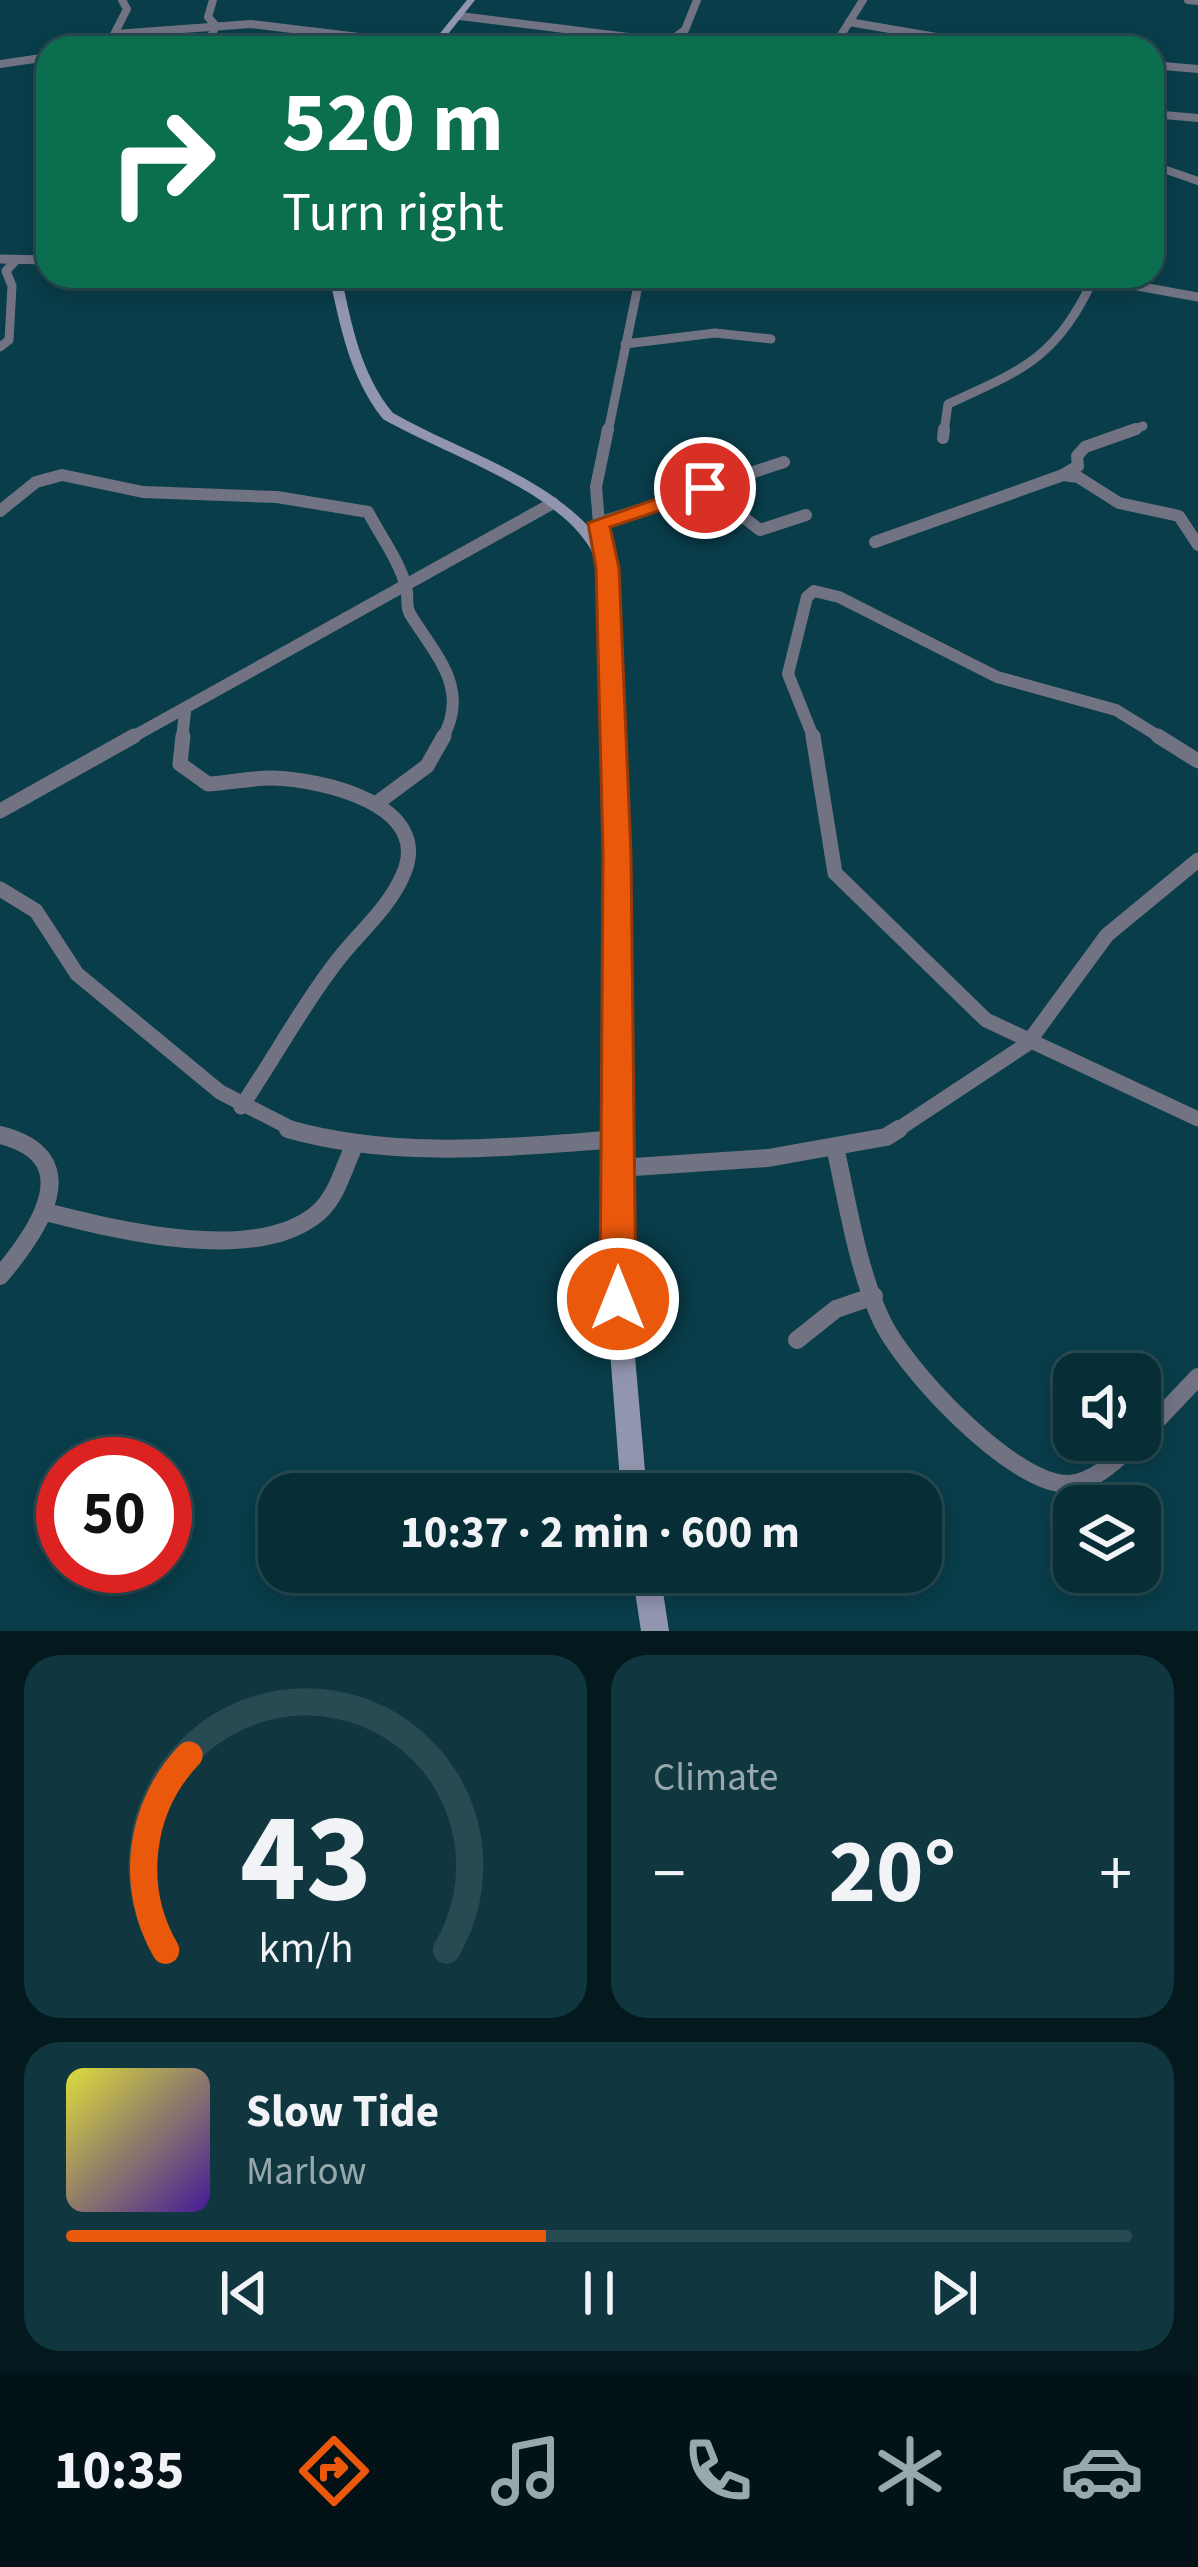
<!DOCTYPE html>
<html lang="en">
<head>
<meta charset="utf-8">
<style>
	body { margin:0; font-family:"Source Sans 3",sans-serif; background:#10363f; color:#f1f3f6; height:100vh; display:flex; flex-direction:column; font-size:45px; white-space:nowrap }
	* { box-sizing:border-box; margin:0 }
	p { font-size:39px; color:#98a8ad }
	.icon { flex:none; width:66px; height:66px; fill:none; stroke:currentColor; stroke-width:2; stroke-linecap:round; stroke-linejoin:round }
	.map { position:relative; height:1631px; overflow:hidden }
	.details { display:flex; flex-direction:column; gap:24px; padding:24px; background:#04191e; flex:1 }
	.details>* { flex:none }
	.banner { position:absolute; left:36px; top:36px; width:1128px; height:252px; border-radius:36px; box-shadow:0 6px 18px #0003,0 0 0 3px #284a52; background:#0b6e4f; color:#fff; overflow:hidden }
	.buttons { position:absolute; left:1053px; top:1353px; display:grid; gap:24px }
	.buttons a { display:grid; place-items:center; width:108px; height:108px; border-radius:24px; background:#072e37; box-shadow:0 6px 18px #0003,0 0 0 3px #284a52; font-size:60px }
	.speed { position:absolute; left:36px; top:1437px; display:flex; gap:24px; font-size:60px; font-weight:700; text-align:center }
	.speed>* { display:grid; place-content:center; width:156px; height:156px; border-radius:50%; background:#072e37; box-shadow:0 6px 18px #0003,0 0 0 3px #284a52; line-height:1 }
	.speed .limit { border:18px solid #d22; background:#fff; color:#111 }
	.pin { position:absolute; display:grid; place-items:center; width:102px; height:102px; color:#fff; margin:-51px; border:6px solid #fff; border-radius:50%; box-shadow:0 3px 12px #0007 }
	.me { position:absolute; width:132px; margin:-66px; rotate:0deg; stroke-linejoin:round; filter:drop-shadow(0 0 9px #0008) }
	.turn { display:flex; align-items:center; gap:42px; height:252px; padding:0 48px; font-size:54px }
	.turn .icon { width:156px; height:156px; stroke-width:2.5 }
	.turn b { display:block; font-size:84px; line-height:102px }
	.big { font-size:90px; font-weight:700; line-height:1.1 }
	.details .card { flex:1; display:flex; flex-direction:column; justify-content:center; gap:18px; min-width:0; padding:0 42px; border-radius:36px; background:#10363f }
	.details .dial { align-items:center; gap:0 }
	.dial svg { height:312px; overflow:visible; fill:none; stroke:#284a52; stroke-width:7; stroke-linecap:round; text-anchor:middle }
	.dial text { fill:#f1f3f6; stroke:none }
	.song { display:flex; align-items:center; gap:36px }
	.cover { width:144px; height:144px; border-radius:18px; background:linear-gradient(135deg,hsl(60 70% 55%),hsl(260 70% 35%)) }
	.played { height:12px; border-radius:6px; background:linear-gradient(90deg,#ea580c 45%,#284a52 45%) }
	.keys { display:flex; justify-content:space-around; direction:ltr }
	.heat { display:flex; justify-content:space-between; align-items:center; font-size:66px; direction:ltr }
	.details .tiles { flex:1; display:grid; gap:24px; grid-template-columns:1fr 1fr }
	.card:last-child { grid-column:span 2 }
	.trip { position:absolute; left:258px; top:1473px; width:684px; height:120px; border-radius:36px; background:#072e37; box-shadow:0 6px 18px #0003,0 0 0 3px #284a52; font-weight:700; line-height:120px; text-align:center }
	.menu { display:flex; height:192px; justify-content:space-around; align-items:center; background:#031216; color:#98a8ad }
	.menu .icon { width:84px; height:84px }
	.menu .on { color:#ea580c }
	.menu b { font-size:54px; color:#f1f3f6 }
	.map>svg:first-child { display:block }
	.lines { fill:none; stroke-linecap:round; stroke-linejoin:round }
	.minor-far4 { stroke:#717383; stroke-width:8 }
	.minor-far3 { stroke:#717383; stroke-width:9 }
	.minor-far2 { stroke:#717383; stroke-width:12 }
	.minor-far1 { stroke:#717383; stroke-width:15 }
	.minor { stroke:#717383; stroke-width:18 }
	.secondary { fill:#9195ae; fill-rule:evenodd }
	.route { fill:#ea580c; stroke:#983908; stroke-width:3 }
</style>
</head>
<body>
<div class="map">
<svg width="1198" height="1631" viewBox="0 0 1198 1631">
	<rect width="100%" height="100%" fill="#093d49"/>
	<g class="lines">
		<!-- minor-far4 -->
		<g class="minor-far4">
			<polyline points="213,0 208,17 216,26 210,38 215,48"/>
			<polyline points="1188,0 1198,1"/>
			<polyline points="460,16 669,42"/>
			<polyline points="849,22 1000,48"/>
			<polyline points="115,34 251,24 434,46"/>
			<polyline points="663,46 685,30 697,0"/>
			<polyline points="107,48 127,9 122,0"/>
			<polyline points="833,48 863,0"/>
			<polyline points="0,64 48,57"/>
			<polyline points="1152,65 1198,69"/>
			<polyline points="1152,114 1198,118"/>
			<polyline points="1152,165 1198,181"/>
		</g>
		<!-- minor-far3 -->
		<g class="minor-far3">
			<polyline points="0,259 48,260"/>
			<polyline points="604,276 639,278"/>
			<polyline points="1082,276 1198,297"/>
			<polyline points="625,344 715,333 771,339"/>
			<polyline points="0,347 9,340 12,286 6,271 16,260"/>
			<polyline points="608,432 640,276"/>
			<path d="M944,432l4,-28c77,-35 108,-46 146,-126"/>
			<polyline points="1128,432 1143,426"/>
		</g>
		<!-- minor-far2 -->
		<g class="minor-far2">
			<polyline points="943,438 944,429"/>
			<polyline points="1063,475 1078,466 1077,456 1085,447 1136,429"/>
			<polyline points="705,488 784,462"/>
			<path d="M0,511l36,-29 26,-7 81,17 134,5 91,15c12,23 32,50 38,75 3,10 -1,18 4,27 26,42 61,75 32,125"/>
			<polyline points="598,523 707,489 760,530 806,515"/>
			<polyline points="875,542 1063,475 1078,477 1119,503 1179,516 1198,545"/>
			<polyline points="601,548 596,487 608,429"/>
			<polyline points="129,739 553,503"/>
			<polyline points="182,739 185,712"/>
			<polyline points="814,739 788,674 807,597 814,591 839,597 997,677 1116,710 1163,739"/>
		</g>
		<!-- minor-far1 -->
		<g class="minor-far1">
			<path d="M183,736l-3,28 28,20c21,-1 42,-6 64,-6 48,1 163,26 131,97 -16,37 -49,61 -72,94 -33,44 -59,93 -90,138"/>
			<polyline points="813,736 835,873 986,1020 1198,1119"/>
			<polyline points="1158,736 1198,761"/>
			<polyline points="377,803 427,766 444,736"/>
			<polyline points="0,811 134,736"/>
			<polyline points="0,889 36,911 77,974 220,1092 298,1132"/>
			<polyline points="894,1132 1027,1044 1107,935 1198,860"/>
		</g>
		<!-- minor -->
		<g class="minor">
			<path d="M288,1129c110,31 220,18 332,10"/>
			<path d="M0,1135c88,22 40,94 0,141"/>
			<path d="M835,1147c13,57 21,116 45,170 21,49 133,169 189,167 27,-2 50,-27 69,-44"/>
			<polyline points="619,1168 768,1158 886,1137 899,1129"/>
			<path d="M46,1212c71,18 212,54 273,0 18,-16 25,-45 35,-66"/>
			<polyline points="797,1340 836,1309 874,1296"/>
			<polyline points="1140,1438 1198,1377"/>
		</g>
		<!-- secondary -->
		<g class="secondary">
			<polygon points="467,0 475,0 437,48 428,48"/>
			<path d="M329,276h12c11,49 19,97 52,137 66,38 152,61 203,122 8,10 13,22 19,33l11,287 4,444 17,195h-26l-15,-195 2,-444 -9,-287c-4,-8 -7,-18 -13,-26 -38,-55 -144,-89 -203,-123 -34,-43 -42,-91 -54,-143z"/>
			<polygon points="632,1572 660,1572 669,1631 641,1631"/>
		</g>
	</g>
	<!-- route -->
	<polygon class="route" points="705,482 716,488 713,493 610,527 619,568 631,855 636,1299 631,1311 618,1316 605,1311 600,1299 603,855 596,568 588,523"/>
</svg>
<div class="buttons">
<a><svg class="icon" aria-label="sound" viewBox="0 0 24 24"><path d="M4 9h4l5-4v14l-5-4H4zM17 9q2 3 0 6"/></svg></a>
<a><svg class="icon" aria-label="layers" viewBox="0 0 24 24"><path d="M12 4l9 5-9 5-9-5zM3 14l9 5 9-5"/></svg></a>
</div>
<div class="speed"><div class="limit">50</div></div>
<div class="pin" style="left:705px;top:488px;background:#d93025"><svg class="icon" aria-label="arrive" viewBox="0 0 24 24"><path d="M6 21V4h12l-3 4 3 4H6"/></svg></div>
<svg class="me" style="left:618px;top:1299px" viewBox="-20 -20 40 40"><circle r="17" fill="#ea580c" stroke="#fff" stroke-width="3"/><path d="M0-11L8 9 0 5-8 9z" fill="#fff"/></svg>
<div class="trip">10:37 · 2 min · 600 m</div>
<div class="banner">
<div class="turn"><svg class="icon" aria-label="right" viewBox="0 0 24 24"><path d="M7 20v-9h11M14 6l5 5-5 5"/></svg><div><b>520 m</b>Turn right</div></div>
</div>
</div>
<section class="details">
<div class="tiles">
<div class="card dial"><svg viewBox="0 0 100 80">
<path d="M14 69A42 42 0 1 1 86 69"/>
<path d="M14 69A42 42 0 0 1 20 19" stroke="#ea580c"/>
<text x="50" y="56" font-size="32" font-weight="700">43</text>
<text x="50" y="72" font-size="11">km/h</text>
</svg></div>
<div class="card"><p>Climate</p>
<div class="heat"><a>−</a><b class="big">20°</b><a>+</a></div>
</div>
<div class="card">
<div class="song"><i class="cover"></i><div><b>Slow Tide</b><p>Marlow</p></div></div>
<div class="played"></div>
<div class="keys"><svg class="icon" aria-label="previous" viewBox="0 0 24 24"><path d="M18 5L8 12l10 7zM5 5v14"/></svg><svg class="icon" aria-label="pause" viewBox="0 0 24 24"><path d="M8 5v14M16 5v14"/></svg><svg class="icon" aria-label="next" viewBox="0 0 24 24"><path d="M6 5l10 7-10 7zM19 5v14"/></svg></div>
</div>
</div>
</section>
<nav class="menu">
<b>10:35</b>
<svg class="icon on" aria-label="directions" viewBox="0 0 24 24"><path d="M12 3l9 9-9 9-9-9zM9 14v-3h6M13 9l2 2-2 2"/></svg>
<svg class="icon" aria-label="music" viewBox="0 0 24 24"><path d="M9 18V5l10-2v13"/><circle cx="6" cy="18" r="3"/><circle cx="16" cy="16" r="3"/></svg>
<svg class="icon" aria-label="phone" viewBox="0 0 24 24"><path d="M5 4h4l2 5-3 2q2 4 5 5l2-3 5 2v4C11 20 4 13 5 4z"/></svg>
<svg class="icon" aria-label="climate" viewBox="0 0 24 24"><path d="M12 3v18M4 7l16 10M4 17L20 7"/></svg>
<svg class="icon" aria-label="car" viewBox="0 0 24 24"><path d="M5 17H2v-5l4-1 3-4h7l3 4 3 1v5h-3M9 17h6M6 11h13"/><circle cx="7" cy="17" r="2"/><circle cx="17" cy="17" r="2"/></svg>
</nav>
</body>
</html>
